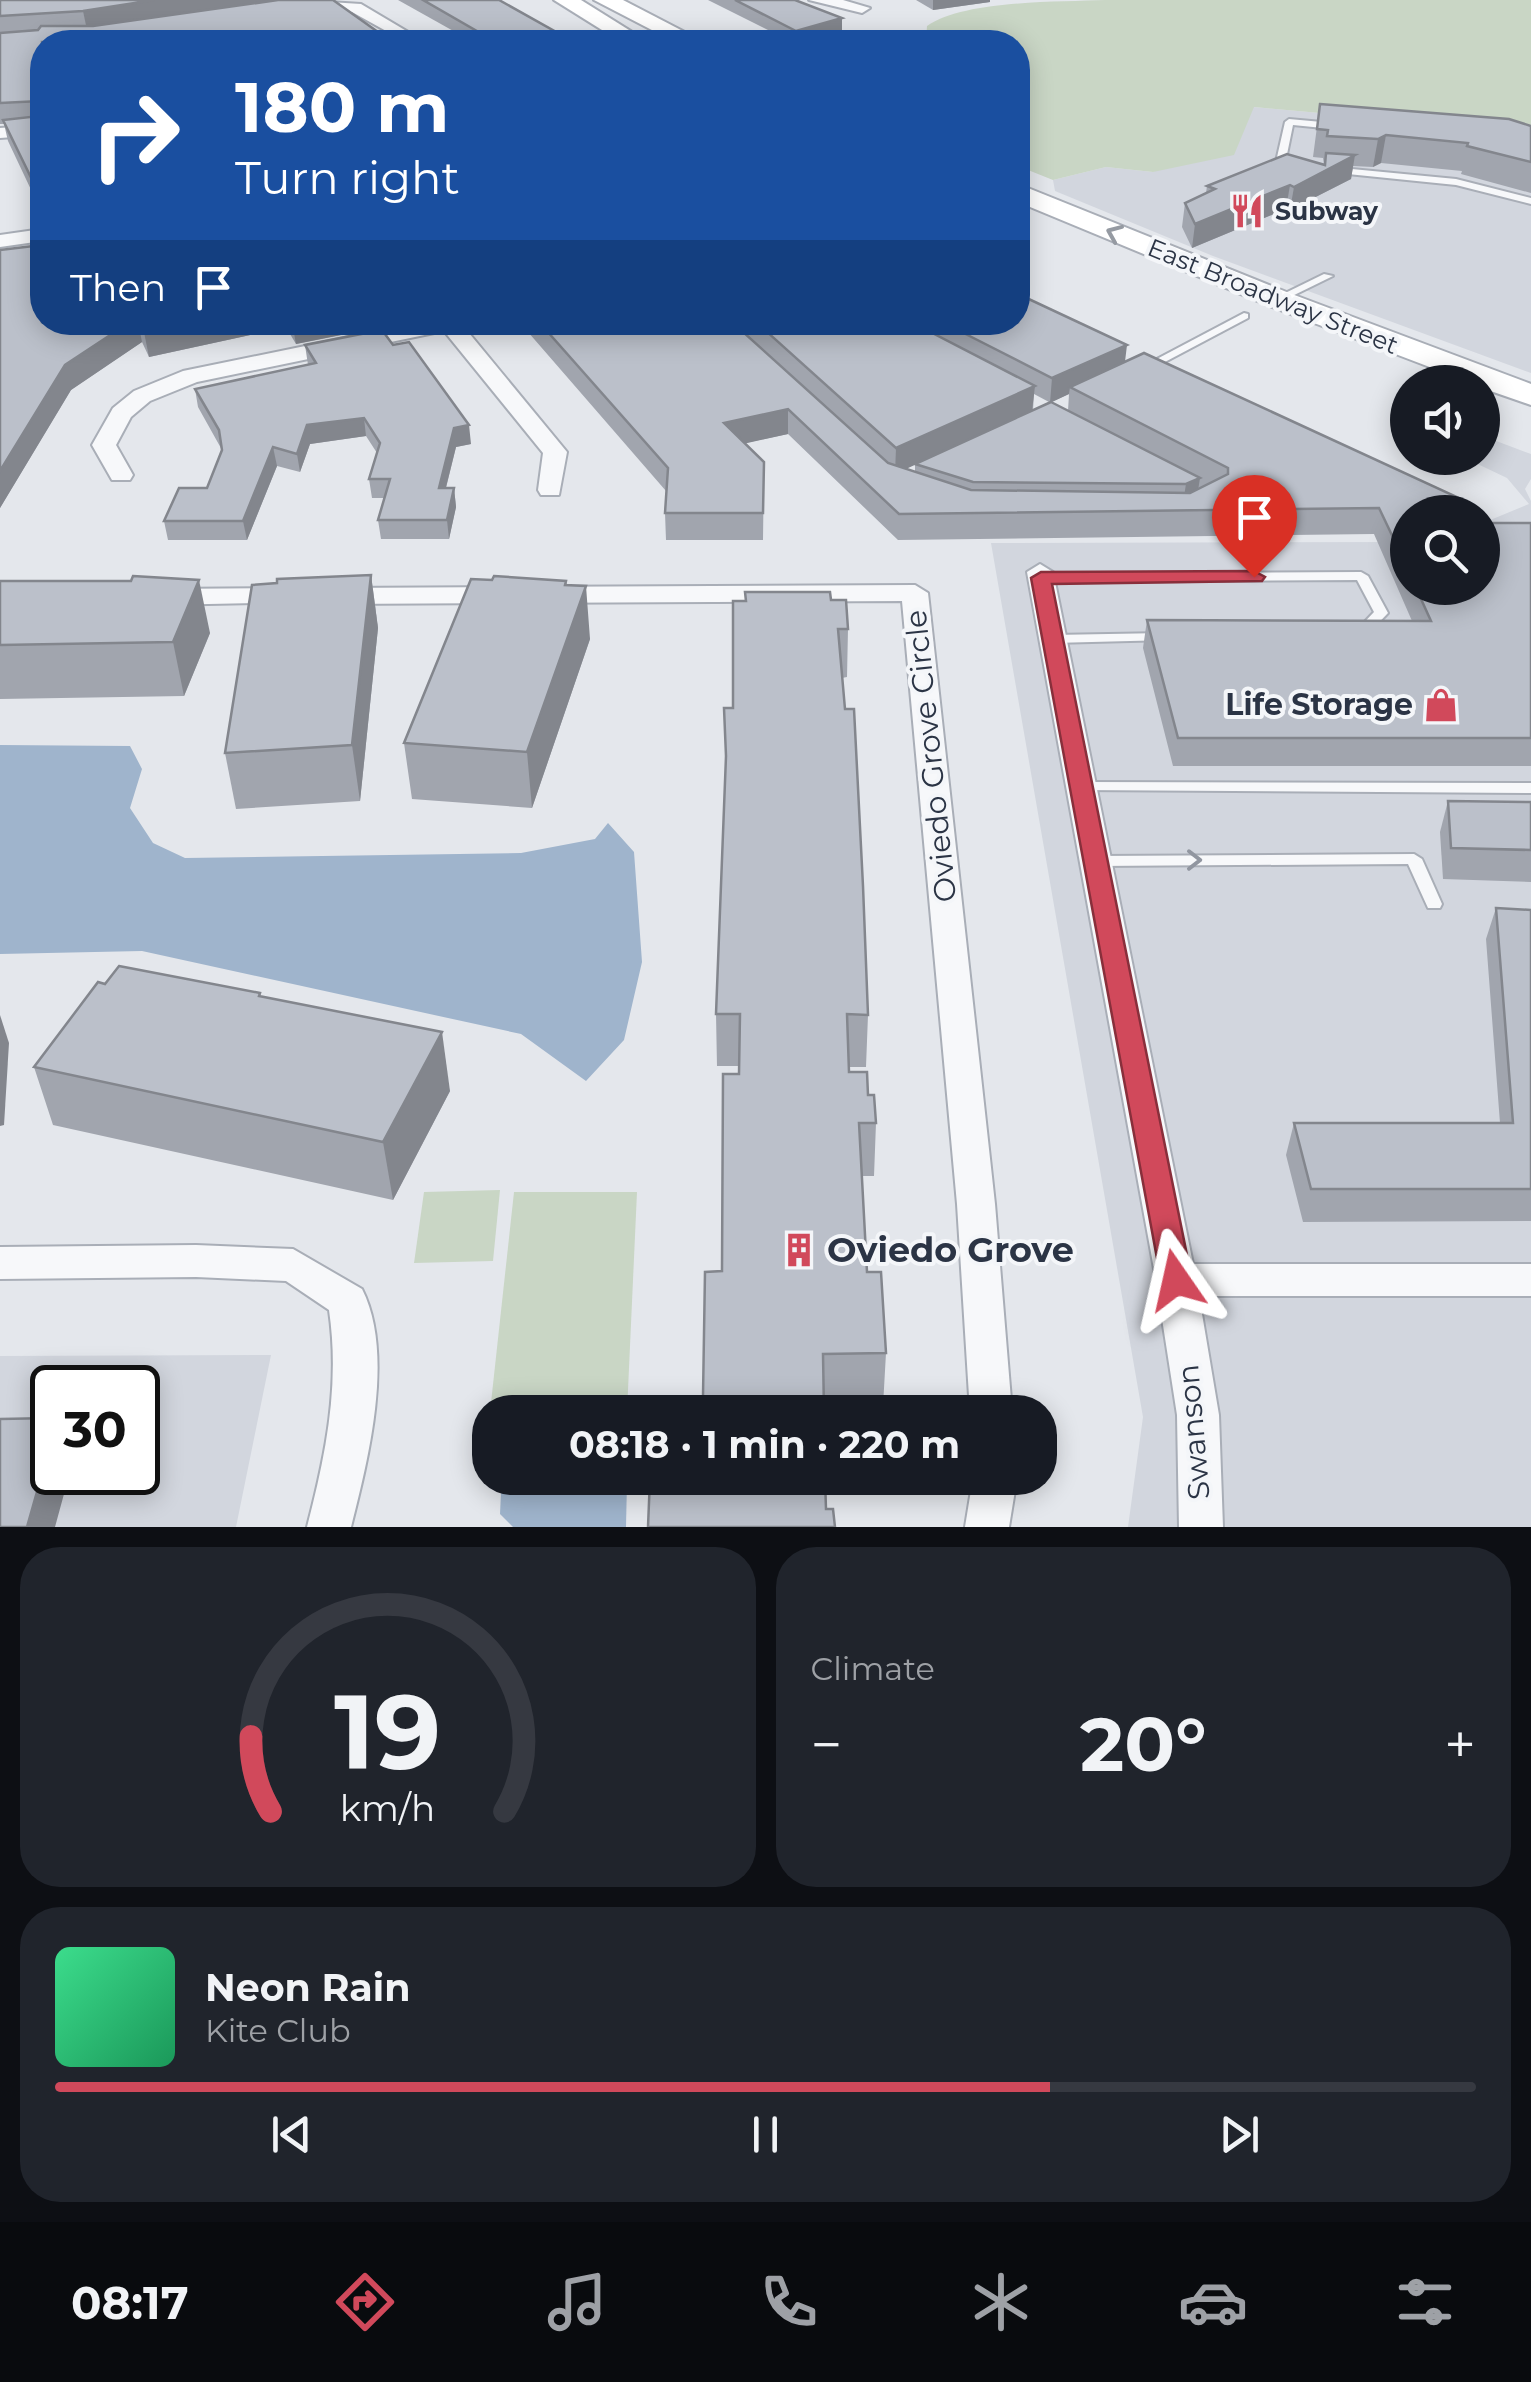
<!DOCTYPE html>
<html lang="en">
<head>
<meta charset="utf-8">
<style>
	body { margin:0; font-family:Montserrat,sans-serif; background:#20242c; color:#f1f3f6; height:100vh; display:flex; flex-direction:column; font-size:38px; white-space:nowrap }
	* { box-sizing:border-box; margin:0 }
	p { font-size:32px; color:#9ea1a6 }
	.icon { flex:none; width:55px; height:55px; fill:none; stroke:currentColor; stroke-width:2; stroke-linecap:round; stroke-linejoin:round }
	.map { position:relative; height:1527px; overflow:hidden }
	.details { display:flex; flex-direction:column; gap:20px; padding:20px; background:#0d0f14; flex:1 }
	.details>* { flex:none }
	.banner { position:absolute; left:30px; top:30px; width:1000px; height:305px; border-radius:40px; box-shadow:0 5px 25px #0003; background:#1a4fa0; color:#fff; overflow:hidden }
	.controls { position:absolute; left:1390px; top:365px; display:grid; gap:20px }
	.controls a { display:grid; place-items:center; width:110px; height:110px; border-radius:50%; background:#171b24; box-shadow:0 5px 25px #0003; font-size:50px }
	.speed { position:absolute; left:30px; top:1365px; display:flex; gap:20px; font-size:50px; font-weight:700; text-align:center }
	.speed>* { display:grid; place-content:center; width:130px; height:130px; border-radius:50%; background:#171b24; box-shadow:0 5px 25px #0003; line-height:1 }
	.speed .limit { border:5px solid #111; border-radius:15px; background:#fff; color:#111 }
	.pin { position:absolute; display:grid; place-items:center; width:85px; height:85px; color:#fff; margin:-102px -42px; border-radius:50% 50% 50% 0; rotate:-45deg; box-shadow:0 0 10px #0007 }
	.pin .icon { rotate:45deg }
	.me { position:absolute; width:110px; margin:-55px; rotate:349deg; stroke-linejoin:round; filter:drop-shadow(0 0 8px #0008) }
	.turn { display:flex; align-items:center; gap:35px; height:210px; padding:0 40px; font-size:45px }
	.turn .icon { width:130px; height:130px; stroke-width:2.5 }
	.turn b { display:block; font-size:70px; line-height:85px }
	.then { display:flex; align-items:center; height:95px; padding:0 40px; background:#0003; gap:20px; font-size:38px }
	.big { font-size:75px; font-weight:700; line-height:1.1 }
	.details .card { flex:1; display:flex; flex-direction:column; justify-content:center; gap:15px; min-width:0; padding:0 35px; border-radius:40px; background:#20242c }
	.details .dial { align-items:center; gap:0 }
	.dial svg { height:260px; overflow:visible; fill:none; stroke:#363941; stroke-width:7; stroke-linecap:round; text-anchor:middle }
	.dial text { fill:#f1f3f6; stroke:none }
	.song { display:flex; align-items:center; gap:30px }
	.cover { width:120px; height:120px; border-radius:15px; background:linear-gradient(135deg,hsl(150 70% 55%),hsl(150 70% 35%)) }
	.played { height:10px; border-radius:5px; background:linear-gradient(90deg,#d1495b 70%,#363941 70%) }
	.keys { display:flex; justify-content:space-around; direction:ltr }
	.heat { display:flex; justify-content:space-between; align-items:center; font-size:55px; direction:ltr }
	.details .tiles { flex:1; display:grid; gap:20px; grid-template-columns:1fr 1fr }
	.card:last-child { grid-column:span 2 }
	.trip { position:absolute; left:472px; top:1395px; width:585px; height:100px; border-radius:40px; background:#171b24; box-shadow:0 5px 25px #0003; font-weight:700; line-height:100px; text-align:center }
	.menu { display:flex; height:160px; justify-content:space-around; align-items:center; background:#090b0e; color:#9ea1a6 }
	.menu .icon { width:70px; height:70px }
	.menu .active { color:#d1495b }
	.menu b { font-size:45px; color:#f1f3f6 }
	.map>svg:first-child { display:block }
	.built { fill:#d2d6de; fill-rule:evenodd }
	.green { fill:#c9d6c5 }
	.water { fill:#9fb4cc }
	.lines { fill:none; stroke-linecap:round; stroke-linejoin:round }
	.lane-casing { stroke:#a9aeb7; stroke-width:4 }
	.street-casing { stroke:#a9aeb7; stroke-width:4 }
	.secondary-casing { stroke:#a9aeb7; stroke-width:4 }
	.lane { fill:#f7f8fa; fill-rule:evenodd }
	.street { fill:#f7f8fa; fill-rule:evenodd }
	.secondary { fill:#fff; fill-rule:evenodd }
	.wall { fill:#a1a5ae; fill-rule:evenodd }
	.shaded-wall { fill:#83868d }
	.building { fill:#bbc0ca; stroke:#83868d; stroke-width:2.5 }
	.oneway { stroke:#959aa2 }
	.oneway2 { stroke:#9196a0 }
	.route { fill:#d1495b; stroke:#882f3b; stroke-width:2.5 }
	.labels { text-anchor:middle; stroke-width:8; stroke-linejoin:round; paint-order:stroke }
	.far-poi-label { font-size:25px; font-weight:bold; fill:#2b3445; stroke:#f4f6f9; text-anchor:start }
	.far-street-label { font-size:25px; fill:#2b3445; stroke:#f4f6f9 }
	.poi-label { font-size:30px; font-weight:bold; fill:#2b3445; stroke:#f4f6f9; text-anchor:end }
	.street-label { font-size:30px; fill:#2b3445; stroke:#f4f6f9 }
	.near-poi-label { font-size:35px; font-weight:bold; fill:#2b3445; stroke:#f4f6f9; text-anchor:start }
</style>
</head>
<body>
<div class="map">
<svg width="1531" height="1527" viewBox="0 0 1531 1527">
	<rect width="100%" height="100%" fill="#e4e7ec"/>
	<!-- built -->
	<g class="built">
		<polygon points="1253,107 1496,129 1531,129 1531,373 1213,256 1055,191 1053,180 1106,167 1153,172"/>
		<polygon points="1483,436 1531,454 1531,479 1525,489 1531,501 1531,533 1483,523 1529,504 1507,478 1465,458 1482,458"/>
		<polygon points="1407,542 1408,588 1482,588 1531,542 1531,1527 1128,1527 1143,1417 991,543"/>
		<path d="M271,1355l-35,172h-236v-171zM52,1388h86v84h-86z"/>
	</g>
	<!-- green -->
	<g class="green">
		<path d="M1105,0h426v129h-35l-242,-22 -20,48 -81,17 -47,-5 -53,13 -35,-14v-124h-92l1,-16c37,-26 130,-24 178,-26z"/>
		<polygon points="500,1190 493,1261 414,1263 424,1192"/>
		<polygon points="514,1192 637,1192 627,1412 490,1412"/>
	</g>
	<!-- water -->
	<g class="water">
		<polygon points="0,745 130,746 142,769 130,808 153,843 185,858 521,853 595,839 608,823 634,852 642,962 624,1040 586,1081 521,1034 142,951 0,954"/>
		<polygon points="618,1478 627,1482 626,1527 513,1527 500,1514 501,1493 506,1482"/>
	</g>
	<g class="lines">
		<!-- lane casing -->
		<g class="lane-casing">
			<g id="lane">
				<polygon points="1289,119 1333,123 1337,126 1333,129 1293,125 1285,164 1294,167 1289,170 1275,166 1285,122"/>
				<polygon points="1331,167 1456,179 1531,198 1531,204 1456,185 1328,172 1328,168"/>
				<polygon points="1324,274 1333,276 1282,301 1273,299"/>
				<polygon points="1244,313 1248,314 1248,318 1146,372 1142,373 1136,370"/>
				<polygon points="1361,572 1368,576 1388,613 1366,636 1361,637 1354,633 1374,612 1357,580 1041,582 1034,578 1041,574"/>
				<polygon points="1164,633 1169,634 1171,637 1169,640 1053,643 1046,639 1053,635"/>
				<polygon points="1082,782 1531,783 1531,793 1077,790 1074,787"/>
				<polygon points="1414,854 1422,859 1442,904 1440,908 1428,908 1408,864 1097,866 1089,861 1097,856"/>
			</g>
		</g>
		<!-- street casing -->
		<g class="street-casing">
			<g id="street">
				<polygon points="297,0 361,4 425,42 406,42 352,12 294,7 292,4"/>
				<polygon points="809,0 843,0 870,8 862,13"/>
				<polygon points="42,125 42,135 0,138 0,128"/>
				<polygon points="42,229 42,241 0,247 0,235"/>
				<polygon points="422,322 467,322 464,327 567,452 559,495 541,495 538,490 543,453 444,331 197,382 150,401 131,417 116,445 133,475 130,480 112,480 92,445 113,408 134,391 183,371"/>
				<polygon points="1040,564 1053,572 1193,1264 1531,1264 1531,1296 1199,1296 1219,1415 1223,1527 1179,1527 1177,1415 1156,1280 1027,572"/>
				<polygon points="915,585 928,593 995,1204 1012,1412 970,1412 957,1204 902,601 336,604 323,596 336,588"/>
				<polygon points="290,588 299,590 303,596 299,602 161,605 148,597 161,589"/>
				<path d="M196,1245l97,4 69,40c33,65 6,171 -11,238h-44c19,-73 33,-142 22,-217l-43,-29 -90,-4 -196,2v-32z"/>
				<polygon points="973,1478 1017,1478 1009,1527 965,1527"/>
			</g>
		</g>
		<!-- secondary casing -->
		<g class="secondary-casing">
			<g id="secondary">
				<polygon points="554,0 581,0 637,35 634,40 618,40"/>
				<polygon points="594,0 623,0 704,42 675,42"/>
				<polygon points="1018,184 1289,293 1531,384 1531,405 1482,388 1482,382 1469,382 1267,305 1018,202"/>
			</g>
		</g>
		<!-- lane -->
		<use href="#lane" class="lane"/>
		<!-- street -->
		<use href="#street" class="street"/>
		<!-- secondary -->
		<use href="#secondary" class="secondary"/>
	</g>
	<!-- wall -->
	<g class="wall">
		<polygon points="0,0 333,0 42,42 42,213 8,141 4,124 0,124"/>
		<polygon points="398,0 499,0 574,42 473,42"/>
		<polygon points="708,0 795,0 842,18 842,32 804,42 792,42"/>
		<polygon points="916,0 990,0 990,2 933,10"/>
		<polygon points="1320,104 1531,126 1531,193 1461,174 1462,171 1381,163 1373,167 1353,166 1351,179 1290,210 1286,209 1192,248 1182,227 1185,203 1206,193 1207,186 1324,165 1323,158 1313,157"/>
		<polygon points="0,250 42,322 370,322 371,329 296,344 287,329 278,329 149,357 142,342 71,390 0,508"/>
		<path d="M528,322h490l107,40 283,150v76h74l49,-65v243h-358l-30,-118 4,-28 265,1 -38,-87 -476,6 -110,-106 -43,9 19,19 -1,78h-97l-1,-27 1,-22 -138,-159zM1034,394l15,8 -16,8zM1069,394l-1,17 -17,-9zM915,464v8l-10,-3z"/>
		<polygon points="305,345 471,444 456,447 446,488 454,488 456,507 449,539 381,539 378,520 384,498 372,498 369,479 377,453 366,436 310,444 300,472 277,466 247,540 168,540 164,521 207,488 222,450 198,407 195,389 308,365"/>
		<polygon points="371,575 378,628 360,801 236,809 225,753"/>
		<polygon points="492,580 566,581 567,585 590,639 532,808 412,799 404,743"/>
		<polygon points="0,581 210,633 184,696 0,699"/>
		<polygon points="831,600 848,629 847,677 842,678 868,1015 866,1067 849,1067 849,1072 868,1095 876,1123 874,1176 862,1176 867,1272 886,1353 883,1406 824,1406 703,1396 722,1271 739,1074 739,1066 717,1066 716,1014 726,772 724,708 733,708"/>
		<polygon points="1448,801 1531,802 1531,882 1443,879 1440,832"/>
		<polygon points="1496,908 1531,910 1531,1221 1303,1222 1286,1155 1294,1123 1500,1123 1486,939"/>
		<polygon points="105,984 260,993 261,997 450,1091 393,1200 53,1125 34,1067"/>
	</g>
	<!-- shaded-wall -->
	<g class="shaded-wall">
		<polygon points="154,0 281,0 87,30 83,11"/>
		<polygon points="933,0 990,0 990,2 933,10"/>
		<polygon points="842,18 842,32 804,42 796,42 796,31"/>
		<polygon points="1386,135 1381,163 1373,167 1378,139"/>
		<polygon points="1355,155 1351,179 1290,210 1294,187"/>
		<polygon points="1290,185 1286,209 1192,248 1195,224"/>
		<polygon points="130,322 138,322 142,342 71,390 0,508 0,471 65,365"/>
		<polygon points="192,322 277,322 278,329 149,357 144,332"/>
		<polygon points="292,322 370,322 371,329 296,344"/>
		<polygon points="1127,345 1124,370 1070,387 1069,394 1050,403 1052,378"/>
		<polygon points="1035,386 1032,411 895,474 896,448"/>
		<polygon points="788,409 788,434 725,448 724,423"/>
		<polygon points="364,418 366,436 310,444 300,472 297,454 307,425"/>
		<polygon points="469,425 471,444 456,447 441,507 439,488 454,428"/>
		<polygon points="273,447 277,466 247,540 243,521"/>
		<polygon points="1200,478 1197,497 1183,503 1186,484"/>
		<polygon points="454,488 456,507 449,539 447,520"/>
		<polygon points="1459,498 1455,512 1443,512"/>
		<polygon points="371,575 378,628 360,801 352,745"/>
		<polygon points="199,580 210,633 184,696 173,642"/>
		<polygon points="566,581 570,632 586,586 590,639 532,808 527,752"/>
		<polygon points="0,1015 9,1043 4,1125 0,1126"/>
		<polygon points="442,1032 450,1091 393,1200 383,1142"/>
		<polygon points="52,1439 52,1472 70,1472 55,1527 27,1527"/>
	</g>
	<!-- building -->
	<g class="building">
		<polygon points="0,0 154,0 83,11 0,16"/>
		<polygon points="278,0 333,0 392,42 42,42 42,193 39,194 3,120 40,116 40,101 0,103 0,33 38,30 41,26 93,26"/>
		<polygon points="423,0 499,0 574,42 496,42"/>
		<polygon points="735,0 795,0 842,18 796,31"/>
		<polygon points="1320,104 1509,119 1531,126 1531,162 1467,146 1468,143 1386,135 1378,139 1327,136 1328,130 1317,129"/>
		<polygon points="1326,153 1355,155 1294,187 1290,185 1195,224 1185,203 1215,189 1207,186 1287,154 1325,165"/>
		<polygon points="42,245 42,322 130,322 65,365 0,471 0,250"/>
		<polygon points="1018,294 1127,345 1052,378 942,322 1018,322"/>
		<polygon points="139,322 192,322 144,332"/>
		<polygon points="539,322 732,322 888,463 971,490 1190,493 1228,474 1228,468 1070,387 1144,353 1459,498 1443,512 1408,512 1408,569 1379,508 899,514 788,409 724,423 764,462 763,513 665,513 668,468"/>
		<polygon points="756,322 911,322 1035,386 896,448"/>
		<polygon points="382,330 393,345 409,342 469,425 454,428 439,488 454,488 447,520 378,520 390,479 369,479 380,443 364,418 307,425 297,454 273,447 243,521 164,521 179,488 207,488 222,450 219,430 195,389 316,363 305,345"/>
		<polygon points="1051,402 1200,478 1186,484 973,482 915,464"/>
		<polygon points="1482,523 1531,523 1531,738 1178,738 1147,620 1431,621 1416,588 1482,588"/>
		<polygon points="371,575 352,745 225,753 252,585 277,583 277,579"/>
		<polygon points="133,576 199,580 173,642 0,645 0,581 131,581"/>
		<polygon points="494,576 566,581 565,585 586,586 527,752 404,743 471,579 492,580"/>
		<polygon points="745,592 830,592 831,600 846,600 848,629 838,629 845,709 854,709 863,886 868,1015 847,1014 849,1072 867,1072 868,1095 874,1095 876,1123 859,1123 867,1272 881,1272 886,1353 823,1354 824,1412 652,1412 653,1397 703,1396 705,1272 722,1271 723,1074 739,1074 740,1014 716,1014 726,756 724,708 733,708 733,601 746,601"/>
		<polygon points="1448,801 1531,802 1531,850 1451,848"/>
		<polygon points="1496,908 1531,910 1531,1189 1311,1189 1294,1123 1513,1123"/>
		<polygon points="119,966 260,993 259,996 442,1032 383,1142 34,1067 98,982 105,984"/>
		<polygon points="52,1418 52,1439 27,1527 0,1527 0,1419"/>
		<polygon points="650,1478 825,1478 826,1509 833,1509 835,1527 648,1527"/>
	</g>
	<!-- one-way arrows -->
	<defs><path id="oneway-chevron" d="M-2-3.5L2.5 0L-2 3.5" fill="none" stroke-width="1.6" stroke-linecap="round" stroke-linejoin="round" transform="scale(2.5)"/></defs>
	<use class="oneway" href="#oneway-chevron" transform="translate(1114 233) rotate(-157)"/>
	<use class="oneway2" href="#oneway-chevron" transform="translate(1194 860)"/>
	<!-- route -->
	<polygon class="route" points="1254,571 1265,577 1262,581 1052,584 1192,1280 1187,1289 1176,1292 1166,1289 1161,1280 1031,578 1041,572"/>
	<!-- icons -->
	<defs>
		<g id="restaurant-bare" transform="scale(2.7)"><path d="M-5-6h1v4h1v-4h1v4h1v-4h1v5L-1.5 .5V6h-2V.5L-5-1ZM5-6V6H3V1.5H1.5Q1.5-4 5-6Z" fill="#d1495b" stroke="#f4f6f9" stroke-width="2.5" paint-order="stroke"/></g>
		<g id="shop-bare" transform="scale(2.7)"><path d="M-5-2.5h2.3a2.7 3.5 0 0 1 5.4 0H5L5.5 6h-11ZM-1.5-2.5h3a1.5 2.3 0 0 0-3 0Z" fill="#d1495b" stroke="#f4f6f9" stroke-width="2.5" paint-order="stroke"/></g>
		<g id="building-bare" transform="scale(2.7)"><path d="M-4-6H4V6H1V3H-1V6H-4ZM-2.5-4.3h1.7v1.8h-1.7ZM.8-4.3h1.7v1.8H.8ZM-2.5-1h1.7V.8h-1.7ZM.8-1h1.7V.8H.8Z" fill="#d1495b" stroke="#f4f6f9" stroke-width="2.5" paint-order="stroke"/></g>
	</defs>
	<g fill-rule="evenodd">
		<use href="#restaurant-bare" x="1247" y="211"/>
		<use href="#shop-bare" x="1441" y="705"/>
		<use href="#building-bare" x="799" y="1250"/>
	</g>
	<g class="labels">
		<!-- far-poi labels -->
		<g class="far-poi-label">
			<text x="1275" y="220">Subway</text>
		</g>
		<!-- far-street labels -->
		<g class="far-street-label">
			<text transform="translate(1273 296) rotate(22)" y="9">East Broadway Street</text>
		</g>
		<!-- poi labels -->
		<g class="poi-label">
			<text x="1413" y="715">Life Storage</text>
		</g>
		<!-- street labels -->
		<g class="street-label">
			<text transform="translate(931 756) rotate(-96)" y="10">Oviedo Grove Circle</text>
			<text transform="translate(1194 1432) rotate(-95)" y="10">Swanson</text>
		</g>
		<!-- near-poi labels -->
		<g class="near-poi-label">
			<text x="827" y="1262">Oviedo Grove</text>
		</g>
	</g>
</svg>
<div class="controls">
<a><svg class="icon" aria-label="sound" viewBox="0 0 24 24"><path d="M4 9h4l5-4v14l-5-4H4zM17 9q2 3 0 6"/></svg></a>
<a><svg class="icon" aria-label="search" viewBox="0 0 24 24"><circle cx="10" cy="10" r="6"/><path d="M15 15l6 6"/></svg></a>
</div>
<div class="speed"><div class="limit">30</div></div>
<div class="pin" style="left:1254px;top:577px;background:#d93025"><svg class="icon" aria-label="arrive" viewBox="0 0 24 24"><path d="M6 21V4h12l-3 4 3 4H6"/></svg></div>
<svg class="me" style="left:1176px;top:1280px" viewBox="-20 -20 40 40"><path d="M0-17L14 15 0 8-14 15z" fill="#d1495b" stroke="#fff" stroke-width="4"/></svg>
<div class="trip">08:18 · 1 min · 220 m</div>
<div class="banner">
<div class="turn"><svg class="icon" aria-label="right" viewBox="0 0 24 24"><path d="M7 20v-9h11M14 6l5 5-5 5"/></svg><div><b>180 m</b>Turn right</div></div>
<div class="then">Then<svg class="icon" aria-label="arrive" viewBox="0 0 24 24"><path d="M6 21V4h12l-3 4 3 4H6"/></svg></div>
</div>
</div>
<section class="details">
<div class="tiles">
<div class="card dial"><svg viewBox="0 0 100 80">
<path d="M14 69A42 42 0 1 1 86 69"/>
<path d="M14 69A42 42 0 0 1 8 46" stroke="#d1495b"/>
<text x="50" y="56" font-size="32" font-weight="700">19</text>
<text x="50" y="72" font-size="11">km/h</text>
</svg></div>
<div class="card"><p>Climate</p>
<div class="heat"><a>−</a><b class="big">20°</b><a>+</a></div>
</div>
<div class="card">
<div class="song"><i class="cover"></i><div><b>Neon Rain</b><p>Kite Club</p></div></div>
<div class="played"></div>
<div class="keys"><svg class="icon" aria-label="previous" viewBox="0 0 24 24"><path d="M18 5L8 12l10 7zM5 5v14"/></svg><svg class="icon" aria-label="pause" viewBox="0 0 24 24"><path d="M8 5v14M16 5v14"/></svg><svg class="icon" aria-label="next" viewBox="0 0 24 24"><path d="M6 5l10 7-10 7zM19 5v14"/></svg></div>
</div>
</div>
</section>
<nav class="menu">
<b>08:17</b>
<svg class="icon active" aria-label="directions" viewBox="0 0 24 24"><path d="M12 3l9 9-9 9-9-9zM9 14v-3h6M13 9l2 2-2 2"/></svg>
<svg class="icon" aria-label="music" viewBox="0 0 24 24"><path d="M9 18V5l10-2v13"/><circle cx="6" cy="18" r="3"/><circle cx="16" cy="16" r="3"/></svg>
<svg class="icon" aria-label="phone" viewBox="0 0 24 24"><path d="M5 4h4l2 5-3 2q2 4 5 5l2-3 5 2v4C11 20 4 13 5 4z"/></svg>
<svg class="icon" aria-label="climate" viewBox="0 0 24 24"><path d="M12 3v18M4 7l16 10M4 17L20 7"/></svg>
<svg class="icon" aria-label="car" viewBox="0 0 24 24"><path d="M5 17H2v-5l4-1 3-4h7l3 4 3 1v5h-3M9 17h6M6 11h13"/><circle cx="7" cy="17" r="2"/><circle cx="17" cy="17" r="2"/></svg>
<svg class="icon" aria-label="filters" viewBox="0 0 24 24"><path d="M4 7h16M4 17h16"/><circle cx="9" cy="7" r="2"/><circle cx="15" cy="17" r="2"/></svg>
</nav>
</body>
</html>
